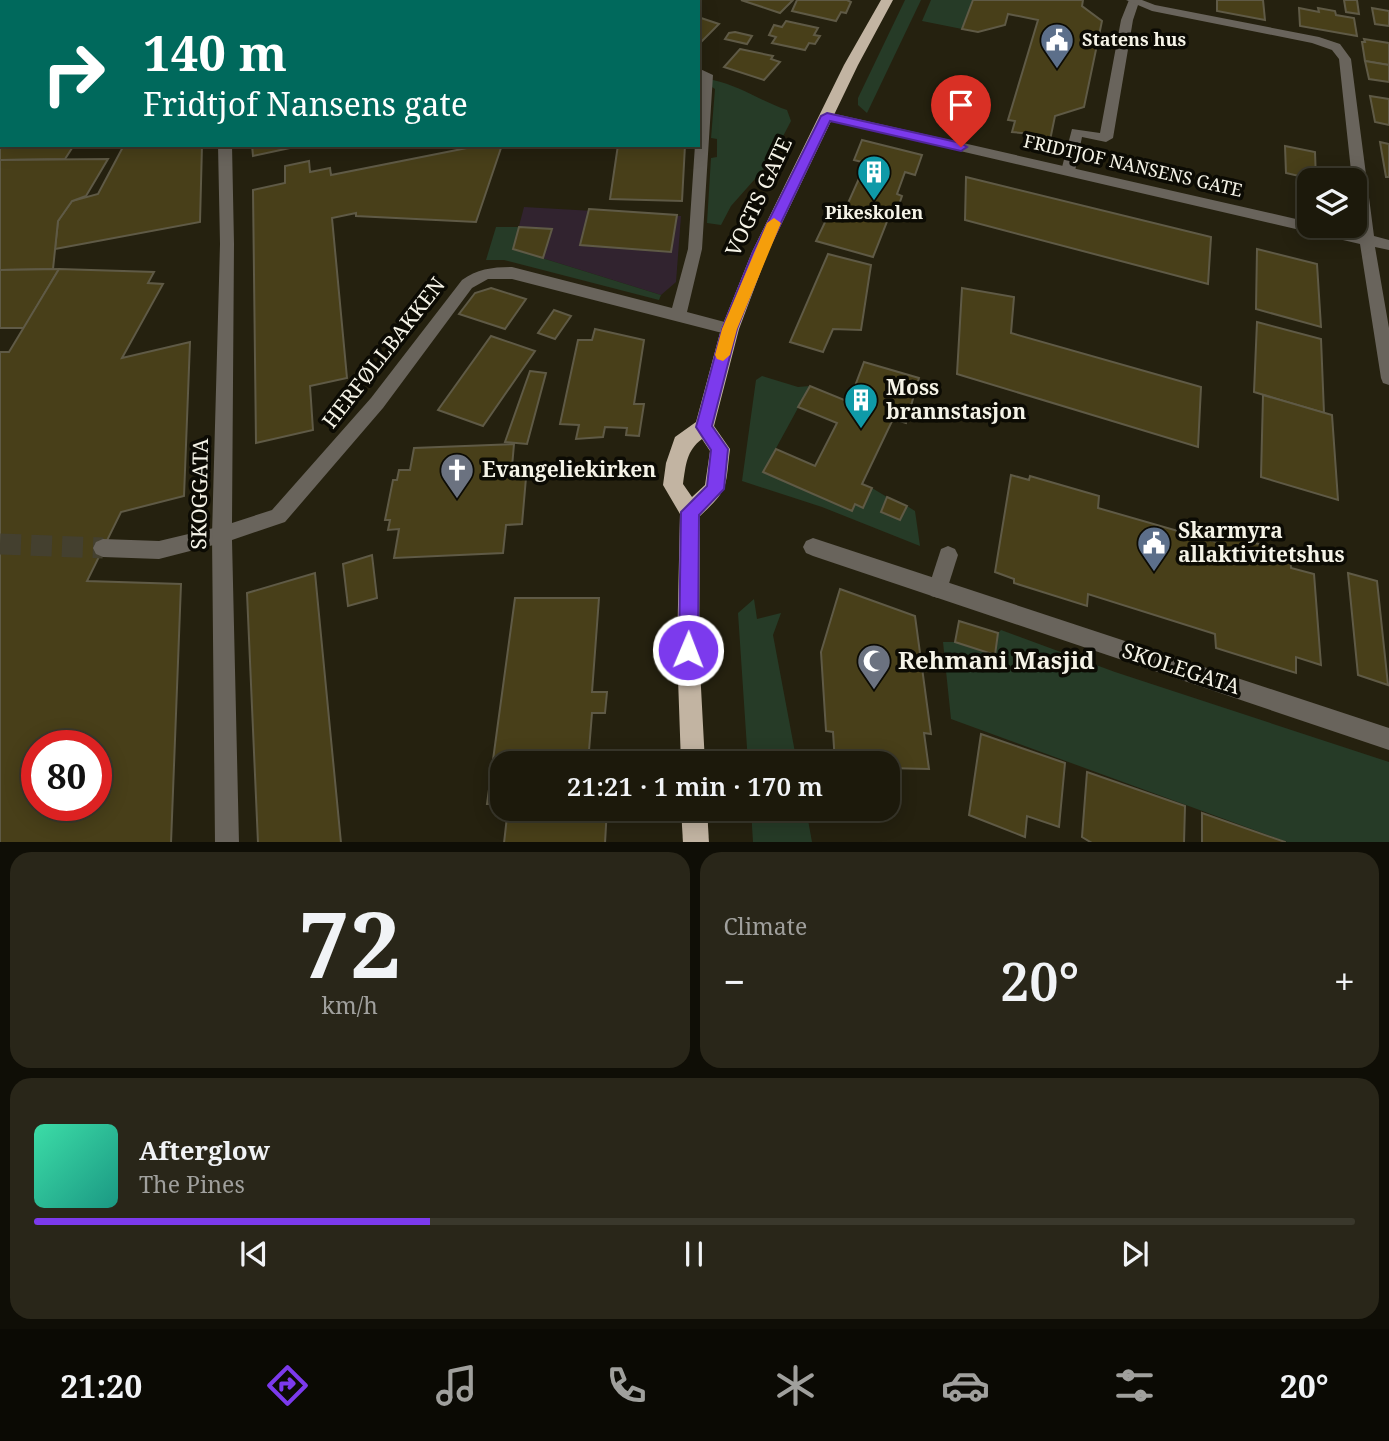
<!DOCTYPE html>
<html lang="en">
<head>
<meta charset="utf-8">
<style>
	body { margin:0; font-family:"Noto Serif",serif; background:#292619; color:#f1f3f6; height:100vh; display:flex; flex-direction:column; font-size:26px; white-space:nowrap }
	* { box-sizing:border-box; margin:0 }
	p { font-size:23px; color:#a0a09d }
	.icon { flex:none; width:38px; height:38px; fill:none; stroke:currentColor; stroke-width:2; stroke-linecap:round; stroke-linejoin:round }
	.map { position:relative; height:842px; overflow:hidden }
	.drawer { display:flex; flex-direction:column; gap:10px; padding:10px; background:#0f0e06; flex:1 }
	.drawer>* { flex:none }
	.banner { position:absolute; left:0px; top:0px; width:700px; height:147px; box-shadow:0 4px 18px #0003,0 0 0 2px #3a382c; background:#00695c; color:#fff; overflow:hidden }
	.tools { position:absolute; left:1297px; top:168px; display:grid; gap:14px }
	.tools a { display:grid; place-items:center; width:70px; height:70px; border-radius:14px; background:#1c190b; box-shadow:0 4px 18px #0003,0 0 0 2px #3a382c; font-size:35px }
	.speed { position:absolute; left:21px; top:730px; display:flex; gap:14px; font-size:35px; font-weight:700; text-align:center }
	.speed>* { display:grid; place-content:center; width:91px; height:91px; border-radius:50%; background:#1c190b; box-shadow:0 4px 18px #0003,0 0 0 2px #3a382c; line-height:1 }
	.speed .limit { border:10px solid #d22; background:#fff; color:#111 }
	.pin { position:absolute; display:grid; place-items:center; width:60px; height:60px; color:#fff; margin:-72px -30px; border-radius:50% 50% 50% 0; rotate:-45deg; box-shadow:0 0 7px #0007 }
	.pin .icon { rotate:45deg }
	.me { position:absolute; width:77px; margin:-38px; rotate:1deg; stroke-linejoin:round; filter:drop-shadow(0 0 5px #0008) }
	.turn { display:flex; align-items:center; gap:24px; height:147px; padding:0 28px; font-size:32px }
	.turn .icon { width:91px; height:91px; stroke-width:2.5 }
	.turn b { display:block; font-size:49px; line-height:60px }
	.big { font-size:52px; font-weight:600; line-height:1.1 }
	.drawer .widget { flex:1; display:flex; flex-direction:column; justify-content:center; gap:10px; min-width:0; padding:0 24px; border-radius:21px; background:#292619 }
	.drawer .dial { align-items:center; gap:0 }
	.dial b { font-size:91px; line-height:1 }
	.song { display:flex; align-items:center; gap:21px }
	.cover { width:84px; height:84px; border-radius:10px; background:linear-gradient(135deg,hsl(160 70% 55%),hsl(170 70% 35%)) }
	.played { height:7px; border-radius:4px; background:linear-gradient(90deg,#7c3aed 30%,#3a382c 30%) }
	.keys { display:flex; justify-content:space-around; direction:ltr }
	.heat { display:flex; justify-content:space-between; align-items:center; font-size:38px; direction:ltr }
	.drawer .tiles { flex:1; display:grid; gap:10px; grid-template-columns:1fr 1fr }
	.widget:last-child { grid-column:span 2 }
	.trip { position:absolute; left:490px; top:751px; width:410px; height:70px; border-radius:21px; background:#1c190b; box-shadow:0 4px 18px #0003,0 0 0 2px #3a382c; font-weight:600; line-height:70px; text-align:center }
	.tabs { display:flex; height:112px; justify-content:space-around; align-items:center; background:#0b0a04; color:#a0a09d }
	.tabs .icon { width:49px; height:49px }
	.tabs .current { color:#7c3aed }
	.tabs b { font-size:32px; color:#f1f3f6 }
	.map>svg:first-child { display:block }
	.commercial { fill:#31232f }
	.green { fill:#263b27 }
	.building { fill:#483f19; stroke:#5f5a46; stroke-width:2; fill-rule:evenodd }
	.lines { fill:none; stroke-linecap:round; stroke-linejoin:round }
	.pedestrian-tunnel { stroke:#44402f; stroke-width:21; stroke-dasharray:21 10; stroke-linecap:butt }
	.service { fill:#69645c; fill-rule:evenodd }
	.pedestrian { fill:#69645c; fill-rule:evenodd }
	.minor { fill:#69645c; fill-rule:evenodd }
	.trunk { fill:#c2b4a2; fill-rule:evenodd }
	.route { fill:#7c3aed; stroke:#51269a; stroke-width:2 }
	.slow { fill:#f59e0b }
	.labels { text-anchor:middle; stroke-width:7; stroke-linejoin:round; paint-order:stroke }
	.far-poi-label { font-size:18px; font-weight:bold; fill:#f5f3e7; stroke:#0c0b04; text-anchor:start }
	.far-street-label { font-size:18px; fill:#f5f3e7; stroke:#0c0b04 }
	.street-label { font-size:21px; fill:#f5f3e7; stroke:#0c0b04 }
	.poi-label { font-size:21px; font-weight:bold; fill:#f5f3e7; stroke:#0c0b04; text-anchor:start }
	.near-poi-label { font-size:24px; font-weight:bold; fill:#f5f3e7; stroke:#0c0b04; text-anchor:start }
</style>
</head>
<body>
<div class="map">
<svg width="1389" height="843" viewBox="0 0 1389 843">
	<rect width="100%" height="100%" fill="#25210f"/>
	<!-- commercial -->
	<polygon class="commercial" points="524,207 681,216 676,282 661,295 513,249"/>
	<!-- green -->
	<g class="green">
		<polygon points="905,0 921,0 867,113 858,105 858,98"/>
		<polygon points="931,0 973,0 962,29 922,21"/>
		<path d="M713,80c27,6 48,21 74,30l4,11 -22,42 -38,43 -10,19 -14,-2 4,-65 6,-1v-18l-6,-1 4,-49 -6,-4 1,-4z"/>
		<polygon points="496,227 519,227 513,249 661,295 659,300 504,260 486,260"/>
		<polygon points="762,376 798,387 810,386 763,472 851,511 855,504 862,508 872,488 887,497 882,512 900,520 907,506 915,511 920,546 822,507 742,481 756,380"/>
		<polygon points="754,599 757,619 781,613 773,635 797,763 748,763 738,613"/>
		<polygon points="1001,630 1115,672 1389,762 1389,842 1287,842 951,719 943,642 955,642 994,655 998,633"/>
		<polygon points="751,809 806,809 812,842 753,842"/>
	</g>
	<!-- building -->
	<g class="building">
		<polygon points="0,0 40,0 2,2 0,46"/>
		<polygon points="741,0 793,0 780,13"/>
		<polygon points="797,0 847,0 851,2 846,13 841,12 836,21 792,11"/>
		<polygon points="973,0 1083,0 1082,6 1102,21 1084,107 1055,116 1049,145 1032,134 1012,132 1015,121 1008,120 1038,20 1008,14 1005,25 978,32 962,29"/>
		<polygon points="1217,0 1263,0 1265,20 1217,11"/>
		<polygon points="1344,0 1357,0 1359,14 1346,12"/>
		<polygon points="1299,8 1319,12 1318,8 1335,11 1336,15 1354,18 1357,36 1300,26"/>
		<polygon points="1372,8 1389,11 1389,26 1375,24"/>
		<polygon points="698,17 719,24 698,45"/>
		<polygon points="786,21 818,28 814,35 820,36 815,44 809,43 805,50 772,43 776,37 769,35 774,25 782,27"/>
		<polygon points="735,32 752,36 747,44 725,39 729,33"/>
		<polygon points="1364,39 1389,43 1389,65 1365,61 1362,42 1365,42"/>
		<polygon points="740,49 773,56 771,59 780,62 764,80 724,67"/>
		<polygon points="1365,61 1389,65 1389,82 1369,79"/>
		<polygon points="1370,96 1389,99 1389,125 1375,122"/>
		<polygon points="0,113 2,145 74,145 65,159 0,160"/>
		<polygon points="862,140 922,155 915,175 905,172 897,194 902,196 897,210 892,209 873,257 816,241 827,218 840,221 866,163 854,160"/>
		<polygon points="1380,142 1389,144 1389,177 1386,177"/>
		<polygon points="124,145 202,145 200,222 55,249 58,221 72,201 98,194"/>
		<polygon points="252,145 289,145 290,148 253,156"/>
		<polygon points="482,145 502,145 476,222 356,216 356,213 332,218 347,378 310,386 313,430 256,443 253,190 285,183 285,166 309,161 310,172 330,168 331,175"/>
		<polygon points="618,145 685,145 682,201 610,199"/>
		<polygon points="1285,146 1315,152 1316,180 1286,173"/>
		<polygon points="108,159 86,196 72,201 58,221 53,269 0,270 0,160"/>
		<polygon points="966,177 1211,237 1208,284 965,220"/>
		<polygon points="589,209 677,215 671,252 580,245"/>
		<polygon points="519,227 552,229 543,258 513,249"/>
		<polygon points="1257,249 1317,264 1321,327 1256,309"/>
		<polygon points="828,254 871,265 861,330 833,329 823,352 790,342"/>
		<polygon points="59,269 24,328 0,328 0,270"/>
		<path d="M59,269l95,3 -6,11 15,1 -41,74 68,-16 -6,154 -63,16 -34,69 94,3 -10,259h-171v-491h9zM37,746h59v59h-59z"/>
		<polygon points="491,288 526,299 505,329 459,314 475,293"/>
		<polygon points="962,288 1014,297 1011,333 1201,387 1198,447 957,374"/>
		<polygon points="554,310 571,316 555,339 538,333"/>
		<polygon points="1257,322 1321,339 1324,413 1254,392"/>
		<polygon points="595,329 644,340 634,404 644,404 639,436 626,435 627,428 605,427 603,437 576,439 579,425 560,424 578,340 592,340"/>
		<polygon points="491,336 535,351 483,426 438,410"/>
		<polygon points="864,362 919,378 906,423 893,419 862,484 872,488 863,508 855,504 852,511 763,472 776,449 815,466 837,423 798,407 810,386 849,402"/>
		<polygon points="530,371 546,373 527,444 505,442"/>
		<polygon points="1263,395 1332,415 1338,500 1261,477"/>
		<polygon points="514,444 512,467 527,466 522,524 506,525 503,553 394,558 399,529 388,530 390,520 385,520 393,480 397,480 399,470 410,470 414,448"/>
		<polygon points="1011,475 1029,480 1030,476 1099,496 1098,508 1216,542 1216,532 1290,553 1291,568 1314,574 1321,665 1296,657 1296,673 1216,648 1215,634 1088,594 1087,606 1014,583 1014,579 995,572"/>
		<polygon points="887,497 907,506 900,520 881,512"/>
		<polygon points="372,555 377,598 348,606 343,564"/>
		<polygon points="315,573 341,843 258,843 247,593"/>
		<polygon points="1348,573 1377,581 1388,685 1358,675"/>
		<polygon points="840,589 915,616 931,734 924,733 929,769 887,768 887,763 835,763 833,732 826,731 821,652"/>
		<polygon points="515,598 599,598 592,692 607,692 605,713 592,713 588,763 502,763 502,804 487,804"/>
		<polygon points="959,621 998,633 995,655 955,642"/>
		<polygon points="981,734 1065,763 1059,827 1027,816 1025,837 969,815"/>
		<polygon points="1087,772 1185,806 1184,843 1092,843 1082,837"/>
		<polygon points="508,808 607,808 605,843 504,843"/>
		<polygon points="1202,813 1285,842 1285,843 1202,843"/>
	</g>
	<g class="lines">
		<!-- pedestrian-tunnel -->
		<polyline class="pedestrian-tunnel" points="0,544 103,548"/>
		<!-- service -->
		<g class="service">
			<rect x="326" y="0" width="12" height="2"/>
			<polygon points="1129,0 1139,2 1133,20 1113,138 1106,142 1082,137 1075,171 1073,174 1063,174 1061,171 1072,129 1100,133 1121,20"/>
			<polygon points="948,546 955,549 958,555 945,596 938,598 931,596 928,589 941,549"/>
		</g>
		<!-- pedestrian -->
		<g class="pedestrian">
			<polygon points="49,0 61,0 48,2"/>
			<polygon points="2,60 2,69 0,70 0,61"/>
			<rect x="0" y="94" width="2" height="8"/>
			<polygon points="222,526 229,529 232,535 229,541 159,559 103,557 96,554 93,548 96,542 103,539 159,541"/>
		</g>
		<!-- minor -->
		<g class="minor">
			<rect x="215" y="0" width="12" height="2"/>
			<polygon points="398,0 416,0 397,2"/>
			<polygon points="470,0 485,0 486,2 472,2"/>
			<polygon points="562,0 574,0 561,2"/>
			<polygon points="1126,0 1142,0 1155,5 1319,37 1340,44 1351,59 1374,236 1389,240 1389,250 1375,247 1389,328 1389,385 1383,383 1381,378 1360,244 827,120 821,116 827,112 1309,222 1309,226 1327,226 1358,233 1354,180 1352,180 1339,59 1332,50 1312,43 1152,11"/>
			<path d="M698,68l15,7 -11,174 -15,63 49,13 2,4 -2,4 -6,2 -218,-56h-24l-16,9 -89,120 -98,114 -53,18 7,303h-24l-3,-308 8,-291 -2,-99h14l2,99 -2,279 40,-13 99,-112 91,-118c15,-11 31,-13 50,-13l160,41 16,-59 7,-104h3l3,-68 -3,-1z"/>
			<polygon points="813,538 1389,728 1389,750 813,556 806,553 803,547 806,541"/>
		</g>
		<!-- trunk -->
		<g class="trunk">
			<path d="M881,0h12l-35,65 -90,187 -29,77 -25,97 16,23c-5,39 0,39 -30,67l-1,134 6,113h-24l-4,-113 3,-136 -17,-29 3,-22 9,-26 21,-15 25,-93 31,-77 92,-187zM702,439l8,12 -5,34 -13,12 -9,-13c3,-19 3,-33 19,-45z"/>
			<polygon points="681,808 707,808 709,843 683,843"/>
		</g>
	</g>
	<!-- route -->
	<polygon class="route" points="827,113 961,143 967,147 961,151 830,121 767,252 737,329 712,426 728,449 724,489 699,515 698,650 695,656 688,659 682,656 679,650 681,512 707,486 711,450 696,427 722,329 753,252 821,116"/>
	<!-- slow -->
	<polygon class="slow" points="774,218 781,223 737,329 730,355 723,361 717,359 715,355 722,329 767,223"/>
	<!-- icons -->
	<defs>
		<g id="civic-pin" transform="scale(1.75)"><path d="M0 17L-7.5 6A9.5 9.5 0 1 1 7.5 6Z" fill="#5c6f8a" stroke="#0c0b04"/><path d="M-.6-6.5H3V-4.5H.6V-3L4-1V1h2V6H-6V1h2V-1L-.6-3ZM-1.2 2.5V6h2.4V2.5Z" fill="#fff"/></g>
		<g id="building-pin" transform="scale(1.75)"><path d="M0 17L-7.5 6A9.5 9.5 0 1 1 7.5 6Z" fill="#0f9aa8" stroke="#0c0b04"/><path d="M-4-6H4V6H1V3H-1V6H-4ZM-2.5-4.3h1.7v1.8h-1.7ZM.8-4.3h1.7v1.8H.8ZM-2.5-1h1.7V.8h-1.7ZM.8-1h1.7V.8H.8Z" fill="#fff"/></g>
		<g id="church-pin" transform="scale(1.75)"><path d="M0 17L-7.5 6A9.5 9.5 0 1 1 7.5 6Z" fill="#6b7280" stroke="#0c0b04"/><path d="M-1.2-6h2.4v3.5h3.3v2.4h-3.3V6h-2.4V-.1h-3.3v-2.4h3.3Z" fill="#fff"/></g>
		<g id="mosque-pin" transform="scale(1.75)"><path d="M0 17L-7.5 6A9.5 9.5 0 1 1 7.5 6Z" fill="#6b7280" stroke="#0c0b04"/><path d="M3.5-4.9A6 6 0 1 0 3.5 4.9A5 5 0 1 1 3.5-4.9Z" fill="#fff"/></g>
	</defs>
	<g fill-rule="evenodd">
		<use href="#civic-pin" x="1057" y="40"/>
		<use href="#building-pin" x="874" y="172"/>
		<use href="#building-pin" x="861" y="400"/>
		<use href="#church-pin" x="457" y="470"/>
		<use href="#civic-pin" x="1154" y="543"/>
		<use href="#mosque-pin" x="874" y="661"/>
	</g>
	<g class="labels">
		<!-- far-poi labels -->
		<g class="far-poi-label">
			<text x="1082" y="46">Statens hus</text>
			<text x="874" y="219" text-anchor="middle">Pikeskolen</text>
		</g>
		<!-- far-street labels -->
		<g class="far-street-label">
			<text transform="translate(1133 166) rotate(13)" y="6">FRIDTJOF NANSENS GATE</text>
		</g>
		<!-- street labels -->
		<g class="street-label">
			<text transform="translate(759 197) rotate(-65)" y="7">VOGTS GATE</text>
			<text transform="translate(384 353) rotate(-52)" y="7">HERFØLLBAKKEN</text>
			<text transform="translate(200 494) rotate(-89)" y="7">SKOGGATA</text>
			<text transform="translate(1181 669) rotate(18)" y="7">SKOLEGATA</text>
		</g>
		<!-- poi labels -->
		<g class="poi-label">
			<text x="886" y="395">Moss<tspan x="886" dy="24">brannstasjon</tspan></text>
			<text x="482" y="477">Evangeliekirken</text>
			<text x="1178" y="538">Skarmyra<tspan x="1178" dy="24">allaktivitetshus</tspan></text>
		</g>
		<!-- near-poi labels -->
		<g class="near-poi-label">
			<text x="898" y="669">Rehmani Masjid</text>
		</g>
	</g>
</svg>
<div class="tools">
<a><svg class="icon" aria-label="layers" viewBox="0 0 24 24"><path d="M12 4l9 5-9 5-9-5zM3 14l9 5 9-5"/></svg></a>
</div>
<div class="speed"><div class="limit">80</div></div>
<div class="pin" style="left:961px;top:147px;background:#d93025"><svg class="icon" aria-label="arrive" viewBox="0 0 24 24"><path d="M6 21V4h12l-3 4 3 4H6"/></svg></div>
<svg class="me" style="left:688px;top:650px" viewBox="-20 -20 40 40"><circle r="17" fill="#7c3aed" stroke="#fff" stroke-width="3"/><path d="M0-11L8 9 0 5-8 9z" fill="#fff"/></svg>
<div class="trip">21:21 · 1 min · 170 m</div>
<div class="banner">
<div class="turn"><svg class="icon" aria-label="right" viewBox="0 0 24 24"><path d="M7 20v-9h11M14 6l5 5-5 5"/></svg><div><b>140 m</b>Fridtjof Nansens gate</div></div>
</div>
</div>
<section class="drawer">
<div class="tiles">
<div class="widget dial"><b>72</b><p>km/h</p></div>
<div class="widget"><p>Climate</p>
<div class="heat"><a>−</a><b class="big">20°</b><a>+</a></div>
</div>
<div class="widget">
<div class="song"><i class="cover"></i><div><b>Afterglow</b><p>The Pines</p></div></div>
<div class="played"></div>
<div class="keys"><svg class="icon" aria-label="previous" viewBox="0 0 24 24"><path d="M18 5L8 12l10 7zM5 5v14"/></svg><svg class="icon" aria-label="pause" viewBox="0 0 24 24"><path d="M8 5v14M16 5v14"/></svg><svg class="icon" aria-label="next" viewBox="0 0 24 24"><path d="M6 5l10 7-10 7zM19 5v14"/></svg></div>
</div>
</div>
</section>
<nav class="tabs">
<b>21:20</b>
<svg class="icon current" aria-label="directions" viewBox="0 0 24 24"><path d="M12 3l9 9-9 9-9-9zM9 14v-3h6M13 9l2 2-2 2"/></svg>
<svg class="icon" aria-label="music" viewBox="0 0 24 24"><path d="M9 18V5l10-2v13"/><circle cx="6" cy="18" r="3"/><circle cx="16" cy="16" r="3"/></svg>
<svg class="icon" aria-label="phone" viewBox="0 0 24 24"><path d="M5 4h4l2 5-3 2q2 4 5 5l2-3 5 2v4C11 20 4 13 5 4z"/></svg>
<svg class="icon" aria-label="climate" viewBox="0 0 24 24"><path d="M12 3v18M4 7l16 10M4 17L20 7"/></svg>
<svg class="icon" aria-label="car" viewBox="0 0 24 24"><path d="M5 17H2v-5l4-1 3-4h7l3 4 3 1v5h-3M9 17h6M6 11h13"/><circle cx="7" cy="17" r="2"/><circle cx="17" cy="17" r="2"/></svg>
<svg class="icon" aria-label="filters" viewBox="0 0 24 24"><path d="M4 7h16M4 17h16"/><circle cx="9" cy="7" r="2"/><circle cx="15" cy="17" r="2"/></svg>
<b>20°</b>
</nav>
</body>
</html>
